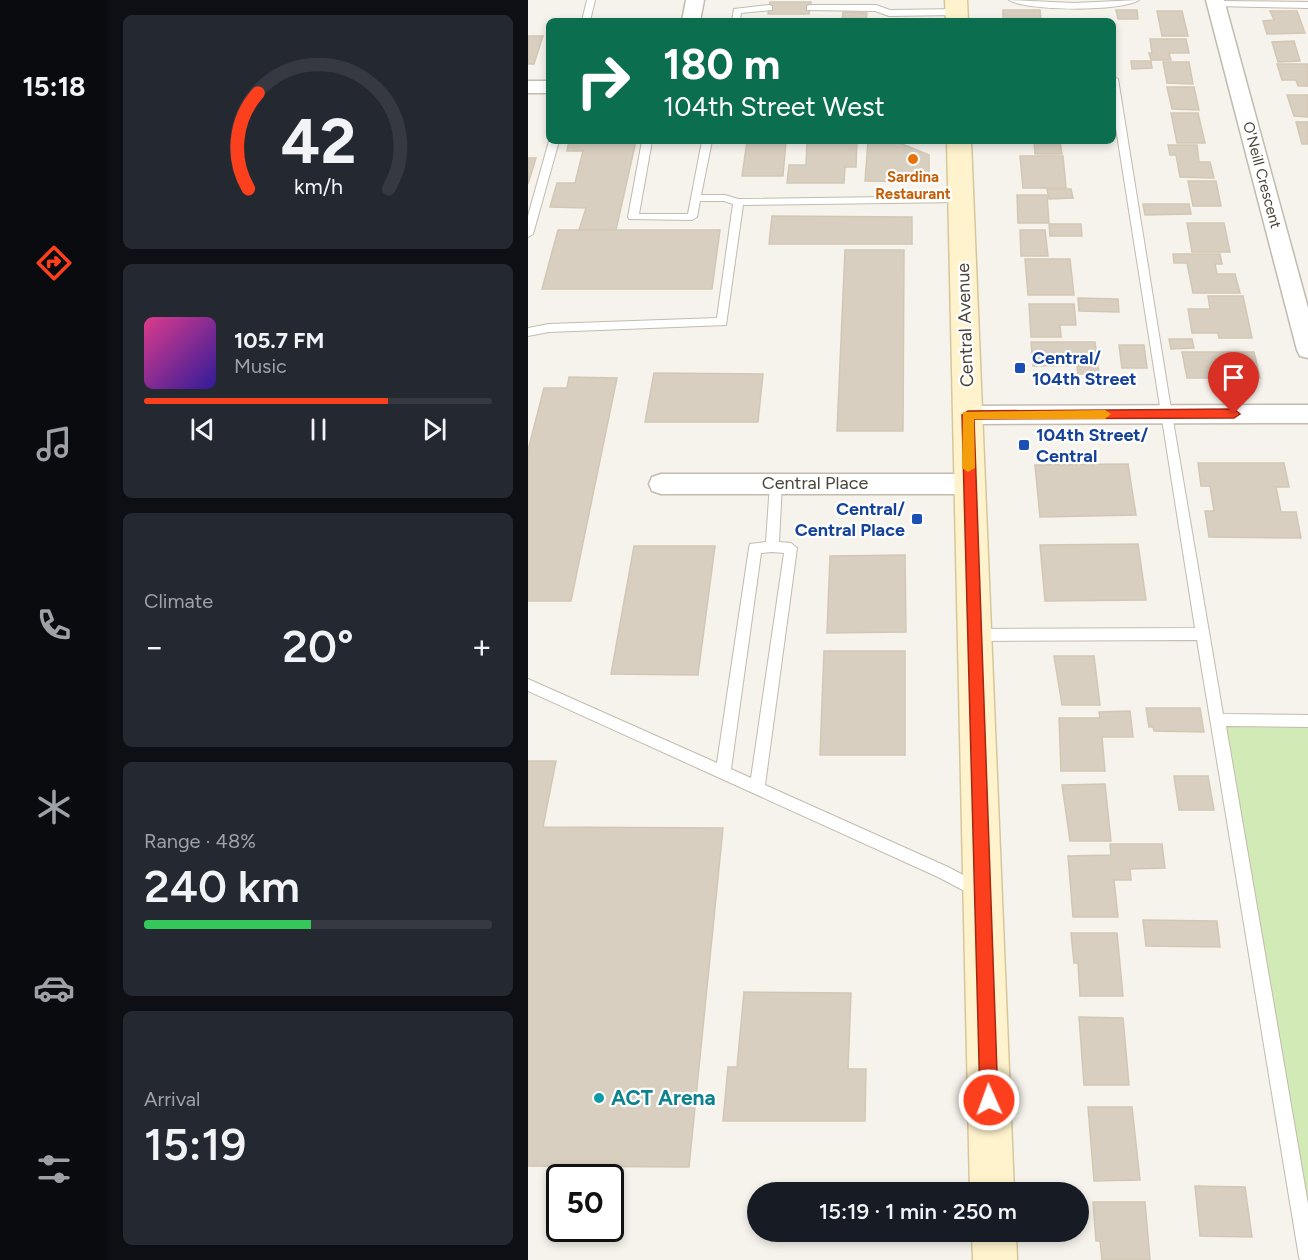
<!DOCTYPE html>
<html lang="en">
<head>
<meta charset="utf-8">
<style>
	body { margin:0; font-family:Figtree,sans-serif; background:#242831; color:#f1f3f6; height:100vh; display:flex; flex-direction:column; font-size:22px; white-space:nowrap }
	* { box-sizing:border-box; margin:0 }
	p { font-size:20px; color:#9ea1a6 }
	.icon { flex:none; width:33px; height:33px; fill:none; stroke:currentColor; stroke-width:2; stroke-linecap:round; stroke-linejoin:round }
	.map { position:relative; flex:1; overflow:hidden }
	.sheet { display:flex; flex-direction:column; gap:15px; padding:15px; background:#0d0f14; width:420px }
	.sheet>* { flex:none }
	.hud { position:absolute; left:18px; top:18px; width:570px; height:126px; border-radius:9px; box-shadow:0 3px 9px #0003; background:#0b6e4f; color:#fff; overflow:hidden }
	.speed { position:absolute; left:18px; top:1164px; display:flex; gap:12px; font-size:30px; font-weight:700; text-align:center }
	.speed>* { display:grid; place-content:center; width:78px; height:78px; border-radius:50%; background:#171b24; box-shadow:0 3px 9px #0003; line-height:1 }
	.speed .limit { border:3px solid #111; border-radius:9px; background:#fff; color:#111 }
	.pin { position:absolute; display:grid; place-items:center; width:51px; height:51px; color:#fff; margin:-62px -26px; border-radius:50% 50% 50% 0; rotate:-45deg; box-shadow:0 0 6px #0007 }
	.pin .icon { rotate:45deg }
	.me { position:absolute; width:66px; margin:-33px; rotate:358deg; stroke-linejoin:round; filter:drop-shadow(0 0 4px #0008) }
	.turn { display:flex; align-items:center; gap:21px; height:126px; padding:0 18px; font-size:27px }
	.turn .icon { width:78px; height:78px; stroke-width:2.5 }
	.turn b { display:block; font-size:42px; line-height:51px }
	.big { font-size:45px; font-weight:600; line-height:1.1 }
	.sheet .tile { flex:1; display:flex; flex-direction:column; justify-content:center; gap:9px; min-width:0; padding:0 21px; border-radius:9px; background:#242831 }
	.sheet .dial { align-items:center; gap:0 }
	.dial svg { height:156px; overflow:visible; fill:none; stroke:#363941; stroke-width:7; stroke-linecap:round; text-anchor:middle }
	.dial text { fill:#f1f3f6; stroke:none }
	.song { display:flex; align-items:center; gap:18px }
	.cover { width:72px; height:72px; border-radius:9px; background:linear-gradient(135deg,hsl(330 70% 55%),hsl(250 70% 35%)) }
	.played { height:6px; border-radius:3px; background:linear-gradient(90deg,#fc3f1d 70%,#363941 70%) }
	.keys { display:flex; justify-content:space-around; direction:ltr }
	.heat { display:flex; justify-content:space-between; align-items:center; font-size:33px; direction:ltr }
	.charge { height:9px; border-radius:4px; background:linear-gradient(90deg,#34c759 48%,#363941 0) }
	.trip { position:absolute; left:219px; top:1182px; width:342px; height:60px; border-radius:30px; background:#171b24; box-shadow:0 3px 9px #0003; font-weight:600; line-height:60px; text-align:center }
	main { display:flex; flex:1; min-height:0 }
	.menu { display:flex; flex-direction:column; width:108px; justify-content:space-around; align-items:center; background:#090b0e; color:#9ea1a6 }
	.menu .icon { width:42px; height:42px }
	.menu .active { color:#fc3f1d }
	.menu b { font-size:27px; color:#f1f3f6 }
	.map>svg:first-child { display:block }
	.green { fill:#d2eab5 }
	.building { fill:#d8cfc1; stroke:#d3c7b4; stroke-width:1.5 }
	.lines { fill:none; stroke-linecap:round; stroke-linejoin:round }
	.lane-casing { stroke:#c2bbae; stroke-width:2 }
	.street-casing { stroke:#c2bbae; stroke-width:3 }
	.secondary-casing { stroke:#d6c79b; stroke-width:3 }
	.lane { fill:#fff; fill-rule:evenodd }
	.street { fill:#fff; fill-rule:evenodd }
	.secondary { fill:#fff3cd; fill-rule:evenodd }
	.route { fill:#fc3f1d; stroke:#a42913; stroke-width:1.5 }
	.slow { fill:#f59e0b }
	.food-dot { fill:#e8710a; stroke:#fff; stroke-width:2 }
	.transit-dot { fill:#1a4fb4; stroke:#fff; stroke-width:2 }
	.culture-dot { fill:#0f9aa8; stroke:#fff; stroke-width:2 }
	.labels { text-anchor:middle; stroke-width:4.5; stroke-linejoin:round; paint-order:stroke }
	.far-street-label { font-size:15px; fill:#4b4439; stroke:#fff }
	.far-food-label { font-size:15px; font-weight:bold; fill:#c56008; stroke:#fff }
	.street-label { font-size:18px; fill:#4b4439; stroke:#fff }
	.transit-label { font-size:18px; font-weight:bold; fill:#164399; stroke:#fff; text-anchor:start }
	.near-culture-label { font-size:21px; font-weight:bold; fill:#0d838f; stroke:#fff; text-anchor:start }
</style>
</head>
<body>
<main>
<nav class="menu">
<b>15:18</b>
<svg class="icon active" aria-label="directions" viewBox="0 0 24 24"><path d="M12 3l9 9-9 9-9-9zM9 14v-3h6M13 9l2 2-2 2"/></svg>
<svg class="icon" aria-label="music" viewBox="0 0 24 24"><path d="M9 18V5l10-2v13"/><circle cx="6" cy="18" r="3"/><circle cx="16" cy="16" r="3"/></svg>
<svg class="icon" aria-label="phone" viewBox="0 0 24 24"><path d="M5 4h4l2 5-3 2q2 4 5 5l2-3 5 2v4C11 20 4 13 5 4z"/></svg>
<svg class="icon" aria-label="climate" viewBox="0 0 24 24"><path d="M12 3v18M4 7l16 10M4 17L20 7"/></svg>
<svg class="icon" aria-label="car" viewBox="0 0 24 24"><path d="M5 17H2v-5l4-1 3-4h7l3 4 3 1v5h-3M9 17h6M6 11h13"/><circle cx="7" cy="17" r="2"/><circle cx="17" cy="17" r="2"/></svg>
<svg class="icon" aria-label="filters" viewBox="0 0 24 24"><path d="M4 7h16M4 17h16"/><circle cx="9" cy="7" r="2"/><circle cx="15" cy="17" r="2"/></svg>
</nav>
<section class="sheet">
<div class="tile dial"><svg viewBox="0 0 100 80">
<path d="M14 69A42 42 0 1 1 86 69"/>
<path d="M14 69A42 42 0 0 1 19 20" stroke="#fc3f1d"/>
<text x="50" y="56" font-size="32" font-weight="700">42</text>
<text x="50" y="72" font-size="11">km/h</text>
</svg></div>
<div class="tile">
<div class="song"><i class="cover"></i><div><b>105.7 FM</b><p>Music</p></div></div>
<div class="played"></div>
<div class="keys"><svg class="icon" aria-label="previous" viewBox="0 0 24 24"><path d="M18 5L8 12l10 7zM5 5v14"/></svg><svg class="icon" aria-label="pause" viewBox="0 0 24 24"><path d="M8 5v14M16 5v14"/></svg><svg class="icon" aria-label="next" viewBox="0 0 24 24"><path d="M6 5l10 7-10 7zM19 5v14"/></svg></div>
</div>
<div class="tile"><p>Climate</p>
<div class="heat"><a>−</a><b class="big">20°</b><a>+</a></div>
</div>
<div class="tile"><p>Range · 48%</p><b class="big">240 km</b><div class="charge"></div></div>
<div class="tile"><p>Arrival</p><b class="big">15:19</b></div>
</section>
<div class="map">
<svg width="780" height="1260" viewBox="0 0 780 1260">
	<rect width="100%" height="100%" fill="#f6f3ec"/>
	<!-- green -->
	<polygon class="green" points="691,720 780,721 780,1203"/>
	<!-- building -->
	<g class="building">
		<polygon points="242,2 283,2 281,14 240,14"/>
		<polygon points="475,10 512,10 513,21 475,20"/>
		<polygon points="588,10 609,10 610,19 590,19"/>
		<polygon points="629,11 654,11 660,36 634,36"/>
		<polygon points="742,11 769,11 777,33 739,34 735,21 746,20"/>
		<polygon points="315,12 339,13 338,21 314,21"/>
		<polygon points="0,36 15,36 6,64 0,64"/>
		<polygon points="622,39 658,39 661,53 641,53 643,60 623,60 621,53 624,53"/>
		<polygon points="766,41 772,61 750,62 744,42"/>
		<polygon points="603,61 623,61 624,68 604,69"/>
		<polygon points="635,62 661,62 665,84 639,83"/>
		<polygon points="749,64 780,64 780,86 770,86 768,80 754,80"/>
		<polygon points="639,87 666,87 671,110 644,109"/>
		<polygon points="759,95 780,95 780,117 766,116"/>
		<polygon points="643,113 670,113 677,143 649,143"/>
		<polygon points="768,122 780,122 780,144 774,144"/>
		<polygon points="41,141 108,141 88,230 51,230 58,208 22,207 29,183 47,183 55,151 39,151"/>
		<polygon points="219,141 258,141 255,176 214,176"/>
		<polygon points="279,141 329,141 328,167 317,167 316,183 259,183 261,165 278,165"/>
		<polygon points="340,141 367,141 401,155 401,182 337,181"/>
		<polygon points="506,141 532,141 534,154 507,154"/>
		<polygon points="640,145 669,145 671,162 682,162 686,178 652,177 648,155 642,155"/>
		<polygon points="492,156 535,156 538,188 495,188"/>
		<polygon points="0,158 8,158 0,184"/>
		<polygon points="660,181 688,181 693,206 665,206"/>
		<polygon points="519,189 543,189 545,198 521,199"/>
		<polygon points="489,195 519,195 521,223 490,223"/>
		<polygon points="615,204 661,204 663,214 617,215"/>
		<polygon points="244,216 384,217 384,244 241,244"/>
		<polygon points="659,223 696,223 702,252 664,252"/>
		<polygon points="521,224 553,224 554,236 522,236"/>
		<polygon points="30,230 192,230 184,289 14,289"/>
		<polygon points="492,230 517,230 520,256 493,256"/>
		<polygon points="317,250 376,250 375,431 309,431"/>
		<polygon points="645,254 692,254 694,264 687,264 689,274 707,274 712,293 665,293 659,263 646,263"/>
		<polygon points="497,259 542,259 546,295 500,295"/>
		<polygon points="680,296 715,296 724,338 691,338 690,333 664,333 660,309 682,309"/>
		<polygon points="550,298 590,299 591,312 551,311"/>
		<polygon points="501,304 546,304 548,325 532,325 533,337 503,337"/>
		<polygon points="641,339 664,339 666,348 643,349"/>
		<polygon points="503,342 567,342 570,365 505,366"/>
		<polygon points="591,345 616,345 619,368 594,368"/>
		<polygon points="654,352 726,352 732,378 659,378"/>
		<polygon points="549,366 570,366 571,374 550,374"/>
		<polygon points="126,373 235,374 230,422 117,422"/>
		<polygon points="41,377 89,378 43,601 0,601 0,450 16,388 39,388"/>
		<polygon points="670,463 756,463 761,487 748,487 753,512 768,512 773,538 681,537 677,511 686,511 682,486 673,486"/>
		<polygon points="600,464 608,515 512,517 507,465"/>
		<polygon points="610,544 618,600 517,601 512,545"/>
		<polygon points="106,546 187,546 170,675 83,674"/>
		<polygon points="377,555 378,632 299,633 302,556"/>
		<polygon points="296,651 377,651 377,755 292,755"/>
		<polygon points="526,656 566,656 572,705 534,705"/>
		<polygon points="618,708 672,708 676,732 626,731 625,727 621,727"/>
		<polygon points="602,711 605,737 574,737 577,771 533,771 531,718 572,718 571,712"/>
		<polygon points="0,761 28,761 15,827 195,828 161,1167 0,1166"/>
		<polygon points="646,776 680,776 686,810 651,810"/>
		<polygon points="577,784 583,841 542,841 534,785"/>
		<polygon points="582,844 634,844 637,868 602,869 603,880 586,880 590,917 545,917 540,856 583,855"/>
		<polygon points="615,920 689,921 692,947 618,946"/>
		<polygon points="543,933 589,933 595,996 552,996 550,963 546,963"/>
		<polygon points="216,992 323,993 320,1069 338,1069 337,1121 195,1121 200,1067 209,1067"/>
		<polygon points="551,1017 595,1018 601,1085 556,1085"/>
		<polygon points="560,1107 604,1107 612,1180 566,1181"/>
		<polygon points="667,1186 717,1187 724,1237 672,1236"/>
		<polygon points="565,1202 617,1202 622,1260 574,1260 572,1241 568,1241"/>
	</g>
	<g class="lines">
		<!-- lane casing -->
		<g class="lane-casing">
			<g id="lane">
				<polygon points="59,0 67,0 62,21 54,21"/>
				<path d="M481,0l65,3 65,-3c-17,12 -113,11 -130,0z"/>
				<polygon points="688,1 780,2 780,8 685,6 684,4"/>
				<polygon points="241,5 244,6 244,10 213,13 212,21 204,21 206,9"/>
				<polygon points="282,5 348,5 362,10 429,9 433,12 429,15 361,16 347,11 279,10 279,6"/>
				<polygon points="585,76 590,79 641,397 695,714 780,715 780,727 698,726 780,1204 780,1260 772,1260 771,1257 669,640 447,641 442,639 440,635 442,631 447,629 667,628 585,109"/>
				<polygon points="21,141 31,141 5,234 0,237 0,216"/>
				<polygon points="114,141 124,141 111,214 160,214 174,141 184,141 173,195 197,195 210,199 433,196 438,199 433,202 215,205 198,325 21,332 0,336 0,328 21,324 189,318 205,204 196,201 172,201 169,217 164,220 101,219 100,217"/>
				<path d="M248,478l6,5 -3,59 12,1 6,5 -32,237 183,82 36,19 3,5 -3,5 -5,2 -5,-2 -36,-19 -410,-186v-12l189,84 32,-215 1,-4 16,-2 4,-59zM244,552l12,1 -33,225 -20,-9 30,-216z"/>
			</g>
		</g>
		<!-- street casing -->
		<g class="street-casing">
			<g id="street">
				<polygon points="158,0 176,0 172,21 154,21"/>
				<polygon points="678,0 696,0 780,308 780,358 772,356 769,350"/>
				<rect x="0" y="81" width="21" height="12"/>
				<polygon points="780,405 780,423 439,424 431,421 427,415 431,409 439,406"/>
				<polygon points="133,474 440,474 449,477 452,484 449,491 440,494 133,494 124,491 121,484 124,477"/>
			</g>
		</g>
		<!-- secondary casing -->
		<g class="secondary-casing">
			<g id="secondary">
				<polygon points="417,0 439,0 440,21 418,21"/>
				<polygon points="419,141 443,141 486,1192 442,1192"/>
				<polygon points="444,1232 488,1232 489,1260 445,1260"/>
			</g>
		</g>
		<!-- lane -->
		<use href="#lane" class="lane"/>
		<!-- street -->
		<use href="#street" class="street"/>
		<!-- secondary -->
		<use href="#secondary" class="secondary"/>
	</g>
	<!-- route -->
	<polygon class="route" points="706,409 712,414 706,418 446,419 470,1100 467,1106 461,1109 455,1106 452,1100 434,415 440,411"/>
	<!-- slow -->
	<polygon class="slow" points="577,410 583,414 577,419 446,419 447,468 440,472 434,468 435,412"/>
	<!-- markers -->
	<circle class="food-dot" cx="385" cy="159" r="6"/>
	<g class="transit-dot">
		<rect x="486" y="362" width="12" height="12" rx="3"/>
		<rect x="490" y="439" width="12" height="12" rx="3"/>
		<rect x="383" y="513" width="12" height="12" rx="3"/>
	</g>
	<circle class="culture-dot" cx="71" cy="1098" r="6"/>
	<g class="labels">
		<!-- far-street labels -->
		<g class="far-street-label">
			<text transform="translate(734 175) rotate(75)" y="5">O'Neill Crescent</text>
		</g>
		<!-- far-food labels -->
		<g class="far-food-label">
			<text x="385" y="182">Sardina<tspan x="385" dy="17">Restaurant</tspan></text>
		</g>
		<!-- street labels -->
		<g class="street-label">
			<text transform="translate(437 325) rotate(-92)" y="6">Central Avenue</text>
			<text x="287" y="489">Central Place</text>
		</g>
		<!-- transit labels -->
		<g class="transit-label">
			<text x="504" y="364">Central/<tspan x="504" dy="21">104th Street</tspan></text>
			<text x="508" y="441">104th Street/<tspan x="508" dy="21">Central</tspan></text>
			<text x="377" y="515" text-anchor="end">Central/<tspan x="377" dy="21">Central Place</tspan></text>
		</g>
		<!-- near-culture labels -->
		<g class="near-culture-label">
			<text x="83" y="1105">ACT Arena</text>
		</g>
	</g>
</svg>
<div class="speed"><div class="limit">50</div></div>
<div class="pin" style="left:706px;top:414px;background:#d93025"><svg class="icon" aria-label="arrive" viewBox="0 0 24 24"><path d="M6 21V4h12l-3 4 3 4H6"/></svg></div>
<svg class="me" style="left:461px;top:1100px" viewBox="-20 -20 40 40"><circle r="17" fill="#fc3f1d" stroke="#fff" stroke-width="3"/><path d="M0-11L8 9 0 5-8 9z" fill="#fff"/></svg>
<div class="trip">15:19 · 1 min · 250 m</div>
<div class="hud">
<div class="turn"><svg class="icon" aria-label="right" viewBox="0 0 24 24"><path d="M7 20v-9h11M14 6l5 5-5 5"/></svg><div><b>180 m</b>104th Street West</div></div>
</div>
</div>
</main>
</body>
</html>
